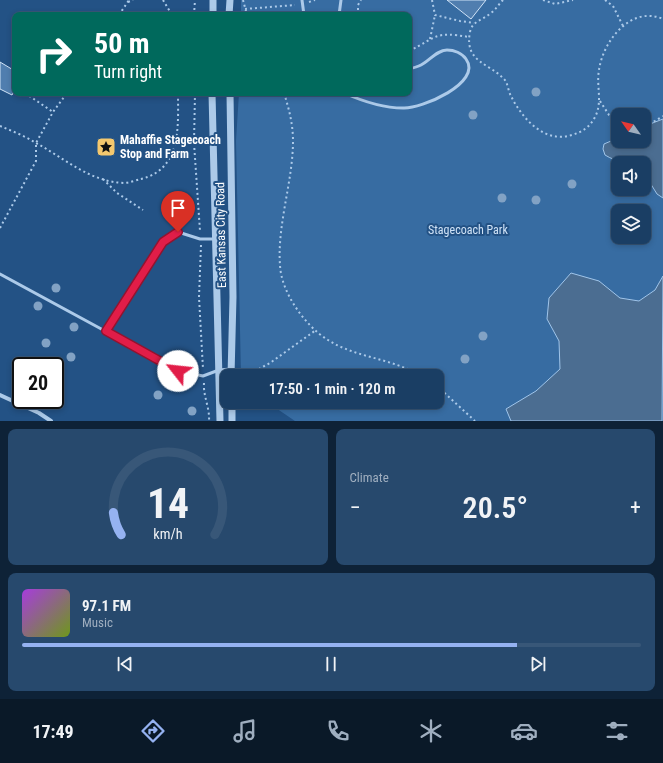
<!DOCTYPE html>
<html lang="en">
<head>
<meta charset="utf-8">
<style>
	body { margin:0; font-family:"Roboto Condensed",sans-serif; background:#27496d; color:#f1f3f6; height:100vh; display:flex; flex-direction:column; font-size:15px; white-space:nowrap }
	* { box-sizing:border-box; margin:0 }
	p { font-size:13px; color:#9faebf }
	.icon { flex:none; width:22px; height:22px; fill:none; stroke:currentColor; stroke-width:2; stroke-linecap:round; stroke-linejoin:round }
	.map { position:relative; height:421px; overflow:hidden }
	.sheet { display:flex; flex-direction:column; gap:8px; padding:8px; background:#0e2237; flex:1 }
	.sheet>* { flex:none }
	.top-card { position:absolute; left:12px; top:12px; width:400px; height:84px; border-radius:8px; box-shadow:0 2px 6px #0003,0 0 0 1px #385778; background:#00695c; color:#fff; overflow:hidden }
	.needle { width:26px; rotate:304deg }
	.controls { position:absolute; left:611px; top:108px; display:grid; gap:8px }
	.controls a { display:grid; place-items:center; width:40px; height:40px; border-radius:8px; background:#1a3e64; box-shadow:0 2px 6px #0003,0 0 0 1px #385778; font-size:20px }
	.speed { position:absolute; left:12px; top:357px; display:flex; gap:8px; font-size:20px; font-weight:700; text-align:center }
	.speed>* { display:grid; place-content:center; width:52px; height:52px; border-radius:50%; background:#1a3e64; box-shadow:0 2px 6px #0003,0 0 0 1px #385778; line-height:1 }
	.speed .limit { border:2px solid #111; border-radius:6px; background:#fff; color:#111 }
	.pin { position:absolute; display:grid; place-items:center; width:34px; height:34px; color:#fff; margin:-41px -17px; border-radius:50% 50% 50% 0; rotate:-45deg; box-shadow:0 0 4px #0007 }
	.pin .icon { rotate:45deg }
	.me { position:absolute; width:44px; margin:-22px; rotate:299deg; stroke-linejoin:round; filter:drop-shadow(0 0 3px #0008) }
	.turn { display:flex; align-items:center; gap:14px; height:84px; padding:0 16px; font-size:18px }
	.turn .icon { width:52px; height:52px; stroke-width:2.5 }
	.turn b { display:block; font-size:28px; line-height:34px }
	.big { font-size:30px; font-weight:600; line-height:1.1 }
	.sheet .widget { flex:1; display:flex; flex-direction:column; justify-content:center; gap:6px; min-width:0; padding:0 14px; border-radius:8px; background:#27496d }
	.sheet .dial { align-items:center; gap:0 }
	.dial svg { height:104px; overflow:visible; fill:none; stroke:#385778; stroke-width:7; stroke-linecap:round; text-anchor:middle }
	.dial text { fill:#f1f3f6; stroke:none }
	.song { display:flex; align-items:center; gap:12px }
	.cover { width:48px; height:48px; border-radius:6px; background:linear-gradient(135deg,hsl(280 70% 55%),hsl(80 70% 35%)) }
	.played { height:4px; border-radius:2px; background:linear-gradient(90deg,#95b2f1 80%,#385778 80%) }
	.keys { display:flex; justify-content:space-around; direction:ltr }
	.heat { display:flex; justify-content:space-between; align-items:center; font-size:22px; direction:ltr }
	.sheet .tiles { flex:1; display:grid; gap:8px; grid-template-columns:1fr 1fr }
	.widget:last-child { grid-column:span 2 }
	.trip { position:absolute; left:220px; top:369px; width:224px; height:40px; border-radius:8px; background:#1a3e64; box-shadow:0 2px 6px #0003,0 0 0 1px #385778; font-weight:600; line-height:40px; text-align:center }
	.menu { display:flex; height:64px; justify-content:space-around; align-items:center; background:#0a1928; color:#9faebf }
	.menu .icon { width:28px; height:28px }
	.menu .active { color:#95b2f1 }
	.menu b { font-size:18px; color:#f1f3f6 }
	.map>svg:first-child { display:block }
	.green { fill:#376ca2; fill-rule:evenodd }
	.water { fill:#4b6d91; stroke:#a0c5ea }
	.building { fill:#507eaf; stroke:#d0e3f7 }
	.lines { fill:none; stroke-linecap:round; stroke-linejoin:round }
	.path { stroke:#accae9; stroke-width:2; stroke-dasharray:2 3; stroke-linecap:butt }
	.service { stroke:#accae9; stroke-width:3 }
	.minor { stroke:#accae9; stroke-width:4 }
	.tertiary { stroke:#accae9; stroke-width:7 }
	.tree { fill:#82a2c4 }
	.route-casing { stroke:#92132f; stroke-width:10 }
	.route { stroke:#e11d48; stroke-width:7 }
	.labels { text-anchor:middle; stroke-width:4; stroke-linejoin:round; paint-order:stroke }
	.poi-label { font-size:12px; font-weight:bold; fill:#fff; stroke:#235285; text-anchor:start }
	.park-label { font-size:12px; fill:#d0e3f7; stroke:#235285 }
	.street-label { font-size:12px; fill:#fff; stroke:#235285 }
</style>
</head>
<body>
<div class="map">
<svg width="663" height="421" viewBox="0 0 663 421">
	<rect width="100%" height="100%" fill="#235285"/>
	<!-- green -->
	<path class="green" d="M241,0h422v421h-368l-28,-19h170v-26h-196l-5,-235 3,-48h170v-78h-168zM618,115h26v26h-26zM618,163h26v26h-26zM618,211h26v26h-26z"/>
	<!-- water -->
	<g class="water">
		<path d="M663,119v79l-6,-4 -13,-21v-10c-15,0 -26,0 -39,-8l-2,-6 1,-5 14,-6v3h26v-9l6,-4v-4z"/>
		<polygon points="571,273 599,281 620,298 639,301 655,290 663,276 662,421 511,421 506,409 536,391 560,369 559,341 547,319 549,298"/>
	</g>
	<!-- building -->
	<g class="building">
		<polygon points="447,0 486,0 471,19"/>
		<polygon points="0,62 15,71 15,90 12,95 0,89"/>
	</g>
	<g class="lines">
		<!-- path -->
		<g class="path">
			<polyline points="163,0 172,15"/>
			<polyline points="243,0 247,15"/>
			<polyline points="432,0 435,15 460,21 474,23"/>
			<path d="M503,0c-4,4 -7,9 -12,13 -8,7 -19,8 -21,19 -6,30 19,31 34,47 4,4 4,12 7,17 11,22 33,48 61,39 10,-3 18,-8 23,-18 8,-15 1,-31 4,-47 4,-29 32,-65 64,-51"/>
			<polyline points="543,0 555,4 573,0"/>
			<polyline points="605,0 613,6 623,26"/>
			<polyline points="128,2 133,0"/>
			<polyline points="309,2 315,0"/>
			<polyline points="245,9 295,5"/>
			<polyline points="119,15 129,0"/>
			<polyline points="194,15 195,0"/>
			<polyline points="358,15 358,5 361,0"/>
			<polyline points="430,39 435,15"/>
			<path d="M409,51c29,-14 24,-20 60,-14"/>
			<polyline points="25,93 53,112"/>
			<polyline points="195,93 194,143 200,231"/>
			<path d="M284,93c5,16 9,31 9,48 0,40 -16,84 -13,124 1,27 25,61 48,75 28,18 64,18 93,36"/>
			<polyline points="600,101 609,115 618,120"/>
			<polyline points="644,124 655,121 663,116"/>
			<path d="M0,126c12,5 25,10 36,17 28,15 54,39 88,40 5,0 12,-3 17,-4 41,-10 37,-53 37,-86"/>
			<polyline points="103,179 117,193 143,210"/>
			<polyline points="0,228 36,161 36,143 53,112 67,93"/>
			<polyline points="201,245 199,297 203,369"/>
			<polyline points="239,371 257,370 270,363 316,330"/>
			<path d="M204,383c-1,13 6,25 5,38"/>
			<polyline points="437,386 475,421"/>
		</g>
		<!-- service -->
		<g class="service">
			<polyline points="302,0 304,15"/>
			<polyline points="339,15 341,0"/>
			<path d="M344,93c18,8 38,15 59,15 18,1 80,-25 63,-49 -4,-6 -12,-9 -19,-9 -10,0 -18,11 -26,15 -4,2 -8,3 -12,4"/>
			<polyline points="215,239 200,239 178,232 163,242 105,331 178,371 203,376 219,370 231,369"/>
			<polyline points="0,274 105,331"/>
		</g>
		<!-- minor -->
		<polyline class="minor" points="0,395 39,413 51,421"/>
		<!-- tertiary -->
		<g class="tertiary">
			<polyline points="213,15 213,0"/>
			<polyline points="229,15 230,0"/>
			<polyline points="212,93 220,421"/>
			<polyline points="230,93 233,297 231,376"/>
			<polyline points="232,402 232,421"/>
		</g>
	</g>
	<!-- trees -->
	<g class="tree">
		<circle cx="536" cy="92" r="4.5"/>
		<circle cx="473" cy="115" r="4.5"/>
		<circle cx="572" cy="184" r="4.5"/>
		<circle cx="502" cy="198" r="4.5"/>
		<circle cx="536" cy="200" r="4.5"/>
		<circle cx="56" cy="288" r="4.5"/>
		<circle cx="38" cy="306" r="4.5"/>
		<circle cx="74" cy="327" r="4.5"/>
		<circle cx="483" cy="336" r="4.5"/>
		<circle cx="46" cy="343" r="4.5"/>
		<circle cx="71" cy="357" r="4.5"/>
		<circle cx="465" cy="359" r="4.5"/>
		<circle cx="158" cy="395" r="4.5"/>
		<circle cx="192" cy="411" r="4.5"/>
	</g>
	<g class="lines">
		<!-- route casing -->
		<g class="route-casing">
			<polyline id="route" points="178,232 163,242 106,331 178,371"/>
		</g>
		<!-- route -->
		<use href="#route" class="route"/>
	</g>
	<!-- icons -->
	<defs>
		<g id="sight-square" transform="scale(1)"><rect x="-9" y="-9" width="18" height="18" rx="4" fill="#f4c86e" stroke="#235285"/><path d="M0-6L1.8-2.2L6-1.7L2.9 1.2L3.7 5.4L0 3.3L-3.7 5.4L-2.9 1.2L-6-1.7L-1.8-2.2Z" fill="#111"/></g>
	</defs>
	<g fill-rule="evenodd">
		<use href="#sight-square" x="106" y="147"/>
	</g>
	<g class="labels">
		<!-- poi labels -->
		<g class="poi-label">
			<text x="120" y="144">Mahaffie Stagecoach<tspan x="120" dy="14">Stop and Farm</tspan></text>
		</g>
		<!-- park labels -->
		<g class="park-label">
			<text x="468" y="234">Stagecoach Park</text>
		</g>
		<!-- street labels -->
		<g class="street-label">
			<text transform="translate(221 235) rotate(-91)" y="4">East Kansas City Road</text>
		</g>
	</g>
</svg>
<div class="controls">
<a><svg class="needle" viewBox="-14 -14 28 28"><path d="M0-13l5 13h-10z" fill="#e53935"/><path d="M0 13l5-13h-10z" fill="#9faebf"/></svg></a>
<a><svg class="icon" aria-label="sound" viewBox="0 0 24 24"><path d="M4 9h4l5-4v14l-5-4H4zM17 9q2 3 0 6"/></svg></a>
<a><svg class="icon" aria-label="layers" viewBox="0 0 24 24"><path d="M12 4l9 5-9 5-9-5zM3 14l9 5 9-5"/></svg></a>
</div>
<div class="speed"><div class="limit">20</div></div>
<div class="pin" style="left:178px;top:232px;background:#d93025"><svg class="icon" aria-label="arrive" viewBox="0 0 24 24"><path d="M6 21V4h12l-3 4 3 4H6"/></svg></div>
<svg class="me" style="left:178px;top:371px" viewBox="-20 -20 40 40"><circle r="19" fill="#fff"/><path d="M0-13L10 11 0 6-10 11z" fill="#e11d48"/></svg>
<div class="trip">17:50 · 1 min · 120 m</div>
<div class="top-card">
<div class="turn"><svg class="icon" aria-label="right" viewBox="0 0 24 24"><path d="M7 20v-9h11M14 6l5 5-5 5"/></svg><div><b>50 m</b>Turn right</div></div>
</div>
</div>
<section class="sheet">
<div class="tiles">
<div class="widget dial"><svg viewBox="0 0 100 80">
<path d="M14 69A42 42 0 1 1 86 69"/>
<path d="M14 69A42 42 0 0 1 8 52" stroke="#95b2f1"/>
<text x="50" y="56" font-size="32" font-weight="700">14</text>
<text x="50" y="72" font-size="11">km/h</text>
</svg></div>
<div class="widget"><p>Climate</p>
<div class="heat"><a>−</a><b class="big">20.5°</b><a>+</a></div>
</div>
<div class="widget">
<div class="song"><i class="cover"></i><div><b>97.1 FM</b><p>Music</p></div></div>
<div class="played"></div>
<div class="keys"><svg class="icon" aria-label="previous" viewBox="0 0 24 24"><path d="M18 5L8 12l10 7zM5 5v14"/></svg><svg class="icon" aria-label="pause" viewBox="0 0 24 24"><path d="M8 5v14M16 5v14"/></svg><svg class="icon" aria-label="next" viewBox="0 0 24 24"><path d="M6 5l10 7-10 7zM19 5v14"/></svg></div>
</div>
</div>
</section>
<nav class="menu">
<b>17:49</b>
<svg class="icon active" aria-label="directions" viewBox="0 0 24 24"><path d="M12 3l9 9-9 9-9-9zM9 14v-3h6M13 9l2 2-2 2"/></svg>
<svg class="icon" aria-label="music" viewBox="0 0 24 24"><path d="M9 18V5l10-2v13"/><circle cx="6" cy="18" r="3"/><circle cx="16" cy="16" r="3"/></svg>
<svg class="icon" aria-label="phone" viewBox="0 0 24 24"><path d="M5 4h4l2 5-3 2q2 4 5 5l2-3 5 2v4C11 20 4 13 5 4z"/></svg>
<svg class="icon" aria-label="climate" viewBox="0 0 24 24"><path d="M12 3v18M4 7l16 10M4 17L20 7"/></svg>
<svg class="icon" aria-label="car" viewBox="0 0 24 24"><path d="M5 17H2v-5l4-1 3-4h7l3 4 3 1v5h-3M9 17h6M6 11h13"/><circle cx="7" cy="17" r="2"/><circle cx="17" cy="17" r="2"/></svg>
<svg class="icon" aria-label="filters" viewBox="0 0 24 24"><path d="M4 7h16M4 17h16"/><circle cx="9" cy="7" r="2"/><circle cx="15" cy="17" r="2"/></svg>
</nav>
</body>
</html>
